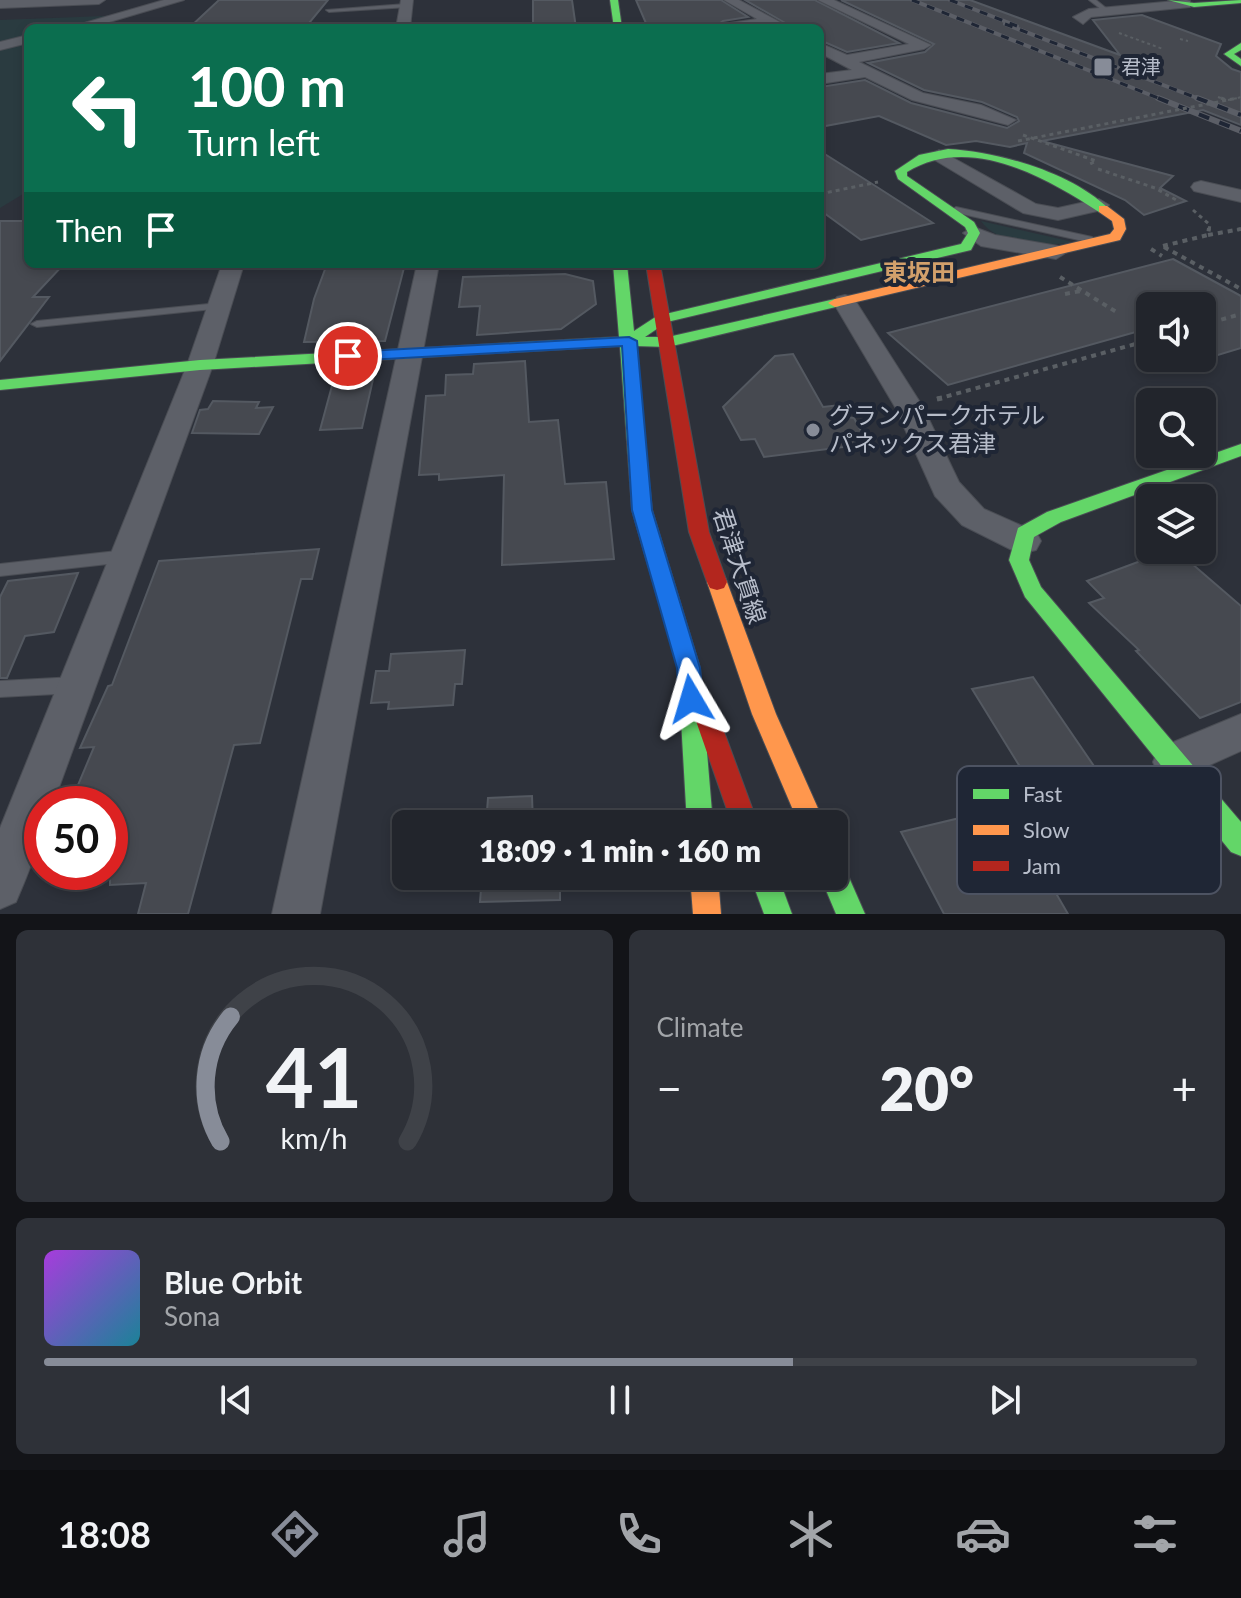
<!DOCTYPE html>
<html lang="en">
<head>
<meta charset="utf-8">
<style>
	body { margin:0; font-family:Lato,"Noto Sans JP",sans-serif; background:#2e3138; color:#f1f3f6; height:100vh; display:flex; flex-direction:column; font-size:30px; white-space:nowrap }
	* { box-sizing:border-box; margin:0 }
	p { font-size:26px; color:#a2a5a9 }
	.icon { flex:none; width:44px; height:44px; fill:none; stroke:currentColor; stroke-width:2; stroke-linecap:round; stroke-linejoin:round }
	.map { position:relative; height:914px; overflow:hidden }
	.sheet { display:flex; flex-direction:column; gap:16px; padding:16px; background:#131418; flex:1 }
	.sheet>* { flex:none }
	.banner { position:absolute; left:24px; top:24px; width:800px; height:244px; border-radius:12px; box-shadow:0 4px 12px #0003,0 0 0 2px #3f4248; background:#0b6e4f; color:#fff; overflow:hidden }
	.fabs { position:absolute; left:1136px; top:292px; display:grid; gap:16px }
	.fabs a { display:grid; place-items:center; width:80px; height:80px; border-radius:12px; background:#22252c; box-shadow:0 4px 12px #0003,0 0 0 2px #3f4248; font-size:40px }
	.speed { position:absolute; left:24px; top:786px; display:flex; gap:16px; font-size:40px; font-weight:700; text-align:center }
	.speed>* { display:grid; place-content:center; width:104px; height:104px; border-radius:50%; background:#22252c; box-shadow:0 4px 12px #0003,0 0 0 2px #3f4248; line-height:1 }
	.speed .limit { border:12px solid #d22; background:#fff; color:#111 }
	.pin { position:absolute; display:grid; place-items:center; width:68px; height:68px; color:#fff; margin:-34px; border:4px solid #fff; border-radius:50%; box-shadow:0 2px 8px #0007 }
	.me { position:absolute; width:88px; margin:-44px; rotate:353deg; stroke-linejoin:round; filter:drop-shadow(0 0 6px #0008) }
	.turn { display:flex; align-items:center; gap:28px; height:168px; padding:0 32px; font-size:36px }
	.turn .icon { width:104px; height:104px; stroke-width:2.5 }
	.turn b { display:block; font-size:56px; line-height:68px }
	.then { display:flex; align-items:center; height:76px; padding:0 32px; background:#0003; gap:16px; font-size:30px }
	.big { font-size:60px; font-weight:800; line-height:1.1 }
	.sheet .card { flex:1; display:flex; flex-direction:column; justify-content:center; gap:12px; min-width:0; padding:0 28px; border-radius:12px; background:#2e3138 }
	.sheet .dial { align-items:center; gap:0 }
	.dial svg { height:208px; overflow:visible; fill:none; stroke:#3f4248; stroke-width:7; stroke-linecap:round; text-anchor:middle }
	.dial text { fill:#f1f3f6; stroke:none }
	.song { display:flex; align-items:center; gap:24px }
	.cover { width:96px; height:96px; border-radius:12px; background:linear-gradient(135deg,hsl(280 70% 55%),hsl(190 70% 35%)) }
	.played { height:8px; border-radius:4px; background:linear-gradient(90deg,#878c98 65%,#3f4248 65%) }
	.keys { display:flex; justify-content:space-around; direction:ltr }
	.heat { display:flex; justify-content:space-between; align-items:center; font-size:44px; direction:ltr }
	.sheet .tiles { flex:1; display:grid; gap:16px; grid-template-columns:1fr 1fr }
	.card:last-child { grid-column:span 2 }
	.trip { position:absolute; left:392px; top:810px; width:456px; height:80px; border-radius:12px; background:#22252c; box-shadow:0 4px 12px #0003,0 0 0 2px #3f4248; font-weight:800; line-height:80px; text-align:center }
	.tab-bar { display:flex; height:128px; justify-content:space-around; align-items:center; background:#0e0f12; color:#a2a5a9 }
	.tab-bar .icon { width:56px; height:56px }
	.tab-bar .current { color:#878c98 }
	.tab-bar b { font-size:36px; color:#f1f3f6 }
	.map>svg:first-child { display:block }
	.green { fill:#2a3b40 }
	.building { fill:#464950; stroke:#545961; stroke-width:2 }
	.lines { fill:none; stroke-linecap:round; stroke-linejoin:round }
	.lane-casing { stroke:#4a4d54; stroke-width:2 }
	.street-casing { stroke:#4a4d54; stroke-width:2 }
	.fast-casing { stroke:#4a4d54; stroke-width:2 }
	.slow-casing { stroke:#4a4d54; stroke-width:2 }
	.jam-casing { stroke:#4a4d54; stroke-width:2 }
	.path-far3 { stroke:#5a5f64; stroke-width:2; stroke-dasharray:3 3; stroke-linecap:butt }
	.path-far2 { stroke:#5a5f64; stroke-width:3; stroke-dasharray:4 4; stroke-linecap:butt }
	.path-far1 { stroke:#5a5f64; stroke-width:4; stroke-dasharray:5 5; stroke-linecap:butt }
	.path { stroke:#5a5f64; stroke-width:5; stroke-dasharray:6 6; stroke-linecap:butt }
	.lane { fill:#5d6068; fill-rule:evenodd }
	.street { fill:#5d6068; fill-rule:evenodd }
	.fast { fill:#63d668; fill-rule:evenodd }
	.slow { fill:#ff974d; fill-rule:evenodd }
	.jam { fill:#b3261e; fill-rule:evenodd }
	.rail-far1-casing { stroke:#5b5e66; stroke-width:4 }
	.rail-casing { stroke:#5b5e66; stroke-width:6 }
	.rail-far1 { stroke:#1f2635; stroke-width:3; stroke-dasharray:8; stroke-linecap:butt }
	.rail { stroke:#1f2635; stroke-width:4; stroke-dasharray:11; stroke-linecap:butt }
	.path-bridge-far1 { stroke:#5a5f64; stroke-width:2; stroke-dasharray:3 3; stroke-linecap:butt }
	.path-bridge { stroke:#5a5f64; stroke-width:3; stroke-dasharray:4 4; stroke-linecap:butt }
	.route { fill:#1a73e8; stroke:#114b97; stroke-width:2 }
	.poi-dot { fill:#878c98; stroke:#1f2635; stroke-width:3 }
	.labels { text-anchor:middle; stroke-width:8; stroke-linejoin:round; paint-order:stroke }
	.far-poi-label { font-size:20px; fill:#b7bdca; stroke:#1f2635; text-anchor:start }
	.far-quarter-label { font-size:24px; font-weight:bold; fill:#d2a06b; stroke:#1f2635 }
	.poi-label { font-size:24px; fill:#b7bdca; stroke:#1f2635; text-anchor:start }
	.street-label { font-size:24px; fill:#b7bdca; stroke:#1f2635 }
	.key { fill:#1f2635; stroke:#4d5362; stroke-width:2 }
	.key-label { font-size:22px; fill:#b7bdca }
</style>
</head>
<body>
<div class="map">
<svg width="1241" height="914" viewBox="0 0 1241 914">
	<rect width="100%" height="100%" fill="#2d313a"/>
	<!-- green -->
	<g class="green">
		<polygon points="105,16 108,18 66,28 28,28 28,37 0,44 0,20"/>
		<polygon points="28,43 28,191 0,208 0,50"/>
		<path d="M981,221l92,21c-24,5 -77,3 -92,-21z"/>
	</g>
	<!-- building -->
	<g class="building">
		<polygon points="219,0 328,0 305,28 189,28"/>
		<polygon points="533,0 572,0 576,28 533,28"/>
		<polygon points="636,0 721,0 748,17 723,21 713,28 648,28"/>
		<polygon points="745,0 815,0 899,43 847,52 820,40 820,28 794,28"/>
		<polygon points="841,0 970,0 1120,55 1093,20 1142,15 1221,44 1216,56 1232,69 1241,72 1241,125 1203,110 1042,141 1173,176 1160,188 1186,201 1144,215 1125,200 1024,153 1027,143 1010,147 976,141 946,145 879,116 820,127 820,87 865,80 911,103 1007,128 1019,121 1017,117 982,102 924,90 868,63 925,52 934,44"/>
		<polygon points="820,151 877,187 933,223 861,240 820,210"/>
		<polygon points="0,221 28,221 28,264 64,264 33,297 49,297 0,361"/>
		<polygon points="1173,259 1241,296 1241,348 1218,355 1202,346 1202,306 1150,306 1150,328 948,385 888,333"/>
		<polygon points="327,264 405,264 385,341 304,342 314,299"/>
		<polygon points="565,274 593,281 596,304 561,329 477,335 480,306 459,307 463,277"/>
		<polygon points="793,354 823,407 840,405 846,417 854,418 868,444 764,457 755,439 741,440 723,407 775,356"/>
		<polygon points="525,361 529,422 558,420 565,484 606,482 614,559 502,565 504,475 439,480 439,474 419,475 426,396 445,395 446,375 473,374 474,364"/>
		<polygon points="363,370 359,375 374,375 362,428 320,430 336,371"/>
		<polygon points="213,401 259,402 256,408 273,407 259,434 192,433 200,410 208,409"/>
		<polygon points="319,549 312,579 301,579 260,743 234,745 188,914 138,914 146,883 110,885 110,804 70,804 94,747 80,748 108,686 112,685 159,561"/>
		<polygon points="1170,550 1176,550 1241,606 1241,702 1200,718 1136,651 1139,650 1089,603 1104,598 1087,581"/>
		<polygon points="78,573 54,632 25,636 7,678 0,678 0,597 8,581"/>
		<polygon points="465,650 462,684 455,684 453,705 388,709 389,702 371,703 376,671 389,671 391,654"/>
		<polygon points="1033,677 1096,769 1030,783 972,689"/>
		<polygon points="532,796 533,824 486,824 488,798"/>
		<polygon points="1006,807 1068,914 944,914 901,832"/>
		<polygon points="482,876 560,876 560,900 480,902"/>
	</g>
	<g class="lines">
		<!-- lane casing -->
		<g class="lane-casing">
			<g id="lane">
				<polygon points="1089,0 1096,0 1111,12 1106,13"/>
				<polygon points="406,4 408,7 329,12 326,10"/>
				<polygon points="956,207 1092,237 1097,240 1092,243 953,212 951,210"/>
				<polygon points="219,303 225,306 223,308 37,327 31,324 37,321"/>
				<polygon points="126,550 132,552 134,556 132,560 126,562 0,576 0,564"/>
				<polygon points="75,677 81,680 84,685 81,690 75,693 0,697 0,681"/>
			</g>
		</g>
		<!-- street casing -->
		<g class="street-casing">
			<g id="street">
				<polygon points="0,0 105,0 99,4 0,8"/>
				<polygon points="164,0 184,0 89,28 67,28"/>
				<polygon points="401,0 413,0 410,28 396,28"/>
				<polygon points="724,0 739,0 791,28 769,25 716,28 723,24 757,19"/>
				<polygon points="818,0 834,0 931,45 924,49 859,62 923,93 981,105 1016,120 1008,125 912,100 865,77 820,84 820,74 852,70 820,53 820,43 847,55 909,44"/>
				<polygon points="1186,0 1190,1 1190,7 1091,17 1083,24 1073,17 1089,9"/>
				<polygon points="28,35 28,43 0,50 0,42"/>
				<polygon points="939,150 1036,204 1058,208 1099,199 1109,205 1106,209 1058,220 1023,213 933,159 930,155"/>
				<polygon points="1201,181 1241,190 1241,202 1194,191 1191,187 1194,183"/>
				<polygon points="974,227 995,235 1064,247 1067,252 1056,259 981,246 963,233"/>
				<path d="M222,264h22l-31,101 -160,439h-11c0,38 -11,63 -26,98l-16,7v-81l187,-463z"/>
				<polygon points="417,264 439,264 320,914 272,914"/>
				<polygon points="845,295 853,297 923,407 959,482 984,509 1036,532 1041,541 1036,550 1024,553 1012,550 962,525 935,496 895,407 833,302 837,297"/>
				<polygon points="1241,714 1241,751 1174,781 1159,776 1153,762 1159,748"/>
			</g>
		</g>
		<!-- fast casing -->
		<g class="fast-casing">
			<g id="fast">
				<polygon points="610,0 618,0 622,28 614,28"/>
				<polygon points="1168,0 1194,3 1241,0 1241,3 1194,7"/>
				<polygon points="1241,43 1241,50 1234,54 1241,59 1241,66 1224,54"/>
				<path d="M948,149c51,3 123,23 161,60l-10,3c-55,-36 -130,-78 -192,-40v4l67,46 6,11 -9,17 -304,72 -22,15h23l167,-38 5,1v6l-172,41 -33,-1 17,164 48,158 13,156h-26l-9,-156 -46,-158 -12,-164 -420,24 -200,20v-10l200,-20 419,-23 -6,-73h14l7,67 23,-15 304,-72 7,-11 -3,-6 -67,-48 -3,-8 24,-16z"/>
				<polygon points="1241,444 1241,456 1061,522 1034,537 1029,560 1041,587 1241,822 1241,856 1231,852 1025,597 1009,560 1018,528 1047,512"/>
				<polygon points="834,862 844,866 865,914 836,914 820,876 834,876"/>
				<polygon points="750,876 778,876 792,914 764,914"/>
			</g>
		</g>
		<!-- slow casing -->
		<g class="slow-casing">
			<g id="slow">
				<polygon points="1099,206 1107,206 1124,219 1126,229 1120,240 835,307 828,303 835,299 1110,234 1114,229 1112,221 1099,212"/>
				<polygon points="717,574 724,576 727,582 776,714 825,824 799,824 752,714 707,582 710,576"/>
				<polygon points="690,876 718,876 721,914 693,914"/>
			</g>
		</g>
		<!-- jam casing -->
		<g class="jam-casing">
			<g id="jam">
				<polygon points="646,264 660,264 709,532 727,582 724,588 717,590 710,588 707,582 689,532"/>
				<polygon points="707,707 716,711 719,718 758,824 732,824 695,718 698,711"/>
			</g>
		</g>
		<!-- path-far3 -->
		<g class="path-far3">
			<polyline points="1119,33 1163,49"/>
			<polyline points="1180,39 1188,41"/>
			<polyline points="1218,97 1226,100"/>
			<polyline points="1238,98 1241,97"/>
		</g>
		<!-- path-far2 -->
		<g class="path-far2">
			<polyline points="1221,98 1226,100"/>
			<polyline points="1023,135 1096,161 1088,165"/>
			<polyline points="1098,169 1155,188 1178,201"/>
			<polyline points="820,194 878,182"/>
			<polyline points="1193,210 1210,225 1209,230"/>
			<polyline points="1237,230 1241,229"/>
		</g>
		<!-- path-far1 -->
		<g class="path-far1">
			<polyline points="1208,235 1241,229"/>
			<polyline points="1163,246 1208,235 1209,228"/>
			<polyline points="1164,247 1241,289"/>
			<polyline points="1151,249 1162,256"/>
			<polyline points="1060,277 1118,313"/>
			<polyline points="1065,294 1081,291"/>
			<polyline points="1202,325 1241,314"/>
			<polyline points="937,399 1150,340"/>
		</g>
		<!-- path -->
		<polyline class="path" points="937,399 942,398"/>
		<!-- lane -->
		<use href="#lane" class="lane"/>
		<!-- street -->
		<use href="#street" class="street"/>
		<!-- fast -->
		<use href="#fast" class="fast"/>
		<!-- slow -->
		<use href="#slow" class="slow"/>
		<!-- jam -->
		<use href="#jam" class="jam"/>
		<!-- rail-far1 casing -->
		<g class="rail-far1-casing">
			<g id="rail-far1">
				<polyline points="912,0 1163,100"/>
				<polyline points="950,0 1017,26"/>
				<polyline points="1005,24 1202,100"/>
			</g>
		</g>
		<!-- rail casing -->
		<g class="rail-casing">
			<g id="rail">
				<polyline points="1158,98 1241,131"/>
				<polyline points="1197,98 1241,115"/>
			</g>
		</g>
		<!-- rail-far1 -->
		<use href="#rail-far1" class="rail-far1"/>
		<!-- rail -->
		<use href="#rail" class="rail"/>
		<!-- path-bridge-far1 -->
		<polyline class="path-bridge-far1" points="1228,100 1238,98"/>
		<!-- path-bridge -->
		<polyline class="path-bridge" points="1018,141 1238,98"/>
	</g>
	<!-- route -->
	<polygon class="route" points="629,337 637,341 652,510 700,668 703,699 700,706 691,709 683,706 679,699 677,668 632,510 622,346 348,361 340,356 348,352"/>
	<!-- markers -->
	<g class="poi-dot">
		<rect x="1093" y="57" width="20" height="20" rx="4"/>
		<circle cx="813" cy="430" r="8"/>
	</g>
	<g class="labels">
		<!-- far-poi labels -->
		<g class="far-poi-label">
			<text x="1121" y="74">君津</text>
		</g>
		<!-- far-quarter labels -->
		<g class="far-quarter-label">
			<text x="919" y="281">東坂田</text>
		</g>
		<!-- poi labels -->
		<g class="poi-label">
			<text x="829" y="424">グランパークホテル<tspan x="829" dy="28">パネックス君津</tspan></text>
		</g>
		<!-- street labels -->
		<g class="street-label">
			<text transform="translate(739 566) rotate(72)" y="8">君津大貫線</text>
		</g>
	</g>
	<!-- legend -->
	<rect x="957" y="766" width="264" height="128" rx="12" class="key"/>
	<rect x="973" y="789" width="36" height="10" fill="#63d668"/>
	<rect x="973" y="825" width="36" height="10" fill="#ff974d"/>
	<rect x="973" y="861" width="36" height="10" fill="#b3261e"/>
	<g class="key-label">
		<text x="1023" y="802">Fast</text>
		<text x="1023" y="838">Slow</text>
		<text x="1023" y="874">Jam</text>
	</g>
</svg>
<div class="fabs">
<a><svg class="icon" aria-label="sound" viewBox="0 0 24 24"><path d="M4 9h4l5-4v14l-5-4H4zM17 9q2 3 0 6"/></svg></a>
<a><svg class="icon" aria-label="search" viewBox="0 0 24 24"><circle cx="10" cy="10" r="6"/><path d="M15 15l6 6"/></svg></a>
<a><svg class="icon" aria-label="layers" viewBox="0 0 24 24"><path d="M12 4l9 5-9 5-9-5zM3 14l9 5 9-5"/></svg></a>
</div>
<div class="speed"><div class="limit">50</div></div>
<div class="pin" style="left:348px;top:356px;background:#d93025"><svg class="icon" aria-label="arrive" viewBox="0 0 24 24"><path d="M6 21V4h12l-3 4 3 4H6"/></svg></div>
<svg class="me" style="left:691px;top:699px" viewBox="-20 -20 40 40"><path d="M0-17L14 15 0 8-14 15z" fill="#1a73e8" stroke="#fff" stroke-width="4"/></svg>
<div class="trip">18:09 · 1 min · 160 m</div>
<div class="banner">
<div class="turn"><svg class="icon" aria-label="left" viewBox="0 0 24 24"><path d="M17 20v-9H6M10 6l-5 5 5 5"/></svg><div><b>100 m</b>Turn left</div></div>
<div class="then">Then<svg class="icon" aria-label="arrive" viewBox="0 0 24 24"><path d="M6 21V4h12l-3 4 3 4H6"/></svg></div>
</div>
</div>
<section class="sheet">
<div class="tiles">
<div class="card dial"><svg viewBox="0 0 100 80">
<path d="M14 69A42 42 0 1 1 86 69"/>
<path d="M14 69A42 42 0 0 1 18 21" stroke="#878c98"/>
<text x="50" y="56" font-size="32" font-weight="700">41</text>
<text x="50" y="72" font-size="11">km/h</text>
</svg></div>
<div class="card"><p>Climate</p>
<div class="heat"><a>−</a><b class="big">20°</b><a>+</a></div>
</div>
<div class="card">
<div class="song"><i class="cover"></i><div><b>Blue Orbit</b><p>Sona</p></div></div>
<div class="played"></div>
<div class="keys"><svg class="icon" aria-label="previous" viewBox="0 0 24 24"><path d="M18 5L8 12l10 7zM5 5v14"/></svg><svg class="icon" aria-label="pause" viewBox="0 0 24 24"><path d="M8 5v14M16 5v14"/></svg><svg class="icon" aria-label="next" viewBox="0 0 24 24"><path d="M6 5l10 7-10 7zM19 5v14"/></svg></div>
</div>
</div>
</section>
<nav class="tab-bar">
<b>18:08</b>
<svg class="icon current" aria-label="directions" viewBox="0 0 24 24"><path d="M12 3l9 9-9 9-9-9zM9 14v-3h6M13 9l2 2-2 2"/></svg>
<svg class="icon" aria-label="music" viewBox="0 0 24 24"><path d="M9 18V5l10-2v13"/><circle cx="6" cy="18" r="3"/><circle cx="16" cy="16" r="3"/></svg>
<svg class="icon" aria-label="phone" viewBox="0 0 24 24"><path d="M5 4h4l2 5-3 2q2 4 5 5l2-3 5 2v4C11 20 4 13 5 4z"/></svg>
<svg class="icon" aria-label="climate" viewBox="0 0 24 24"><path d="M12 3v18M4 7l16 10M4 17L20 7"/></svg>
<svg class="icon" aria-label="car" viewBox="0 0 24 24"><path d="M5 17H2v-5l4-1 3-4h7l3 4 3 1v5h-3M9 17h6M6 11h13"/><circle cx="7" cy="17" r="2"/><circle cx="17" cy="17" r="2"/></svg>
<svg class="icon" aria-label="filters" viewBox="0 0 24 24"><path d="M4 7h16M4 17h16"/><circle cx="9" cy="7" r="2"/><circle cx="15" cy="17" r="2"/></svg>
</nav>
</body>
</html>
